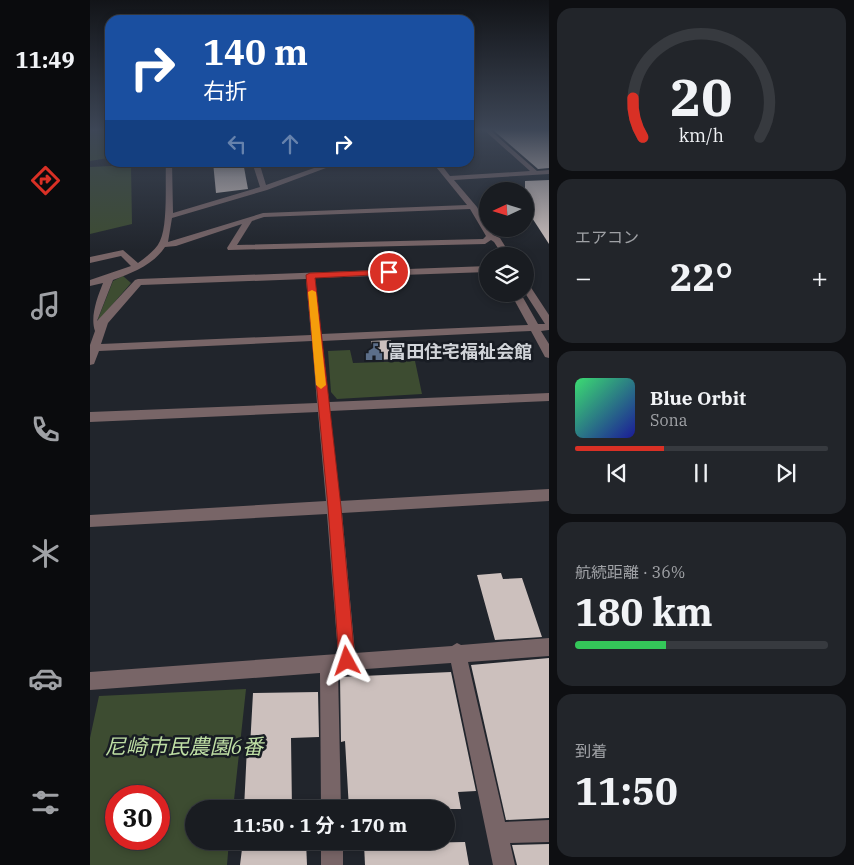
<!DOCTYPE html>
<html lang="ja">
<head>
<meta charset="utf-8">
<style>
	body { margin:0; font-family:"IBM Plex Serif","Noto Sans JP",serif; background:#22252a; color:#f1f3f6; height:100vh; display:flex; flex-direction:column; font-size:19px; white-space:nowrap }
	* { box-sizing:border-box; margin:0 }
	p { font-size:16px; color:#9fa1a5 }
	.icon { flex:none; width:28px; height:28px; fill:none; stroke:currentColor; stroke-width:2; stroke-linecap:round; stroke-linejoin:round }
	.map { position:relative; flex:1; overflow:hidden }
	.panel { display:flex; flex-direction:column; gap:8px; padding:8px; background:#0e0f12; width:305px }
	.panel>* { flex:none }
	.guide { position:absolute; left:15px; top:15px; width:369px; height:152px; border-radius:15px; box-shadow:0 2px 8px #0003,0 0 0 1px #373a3f; background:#1a4fa0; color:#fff; overflow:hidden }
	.needle { width:32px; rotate:266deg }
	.fabs { position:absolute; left:389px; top:182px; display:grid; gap:10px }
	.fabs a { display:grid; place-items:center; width:55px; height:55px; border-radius:50%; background:#191c21; box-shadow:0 2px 8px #0003,0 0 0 1px #373a3f; font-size:25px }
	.speed { position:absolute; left:15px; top:785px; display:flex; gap:10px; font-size:25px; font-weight:700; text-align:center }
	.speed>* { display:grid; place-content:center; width:65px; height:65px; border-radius:50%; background:#191c21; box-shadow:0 2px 8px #0003,0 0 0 1px #373a3f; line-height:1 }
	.speed .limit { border:8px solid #d22; background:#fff; color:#111 }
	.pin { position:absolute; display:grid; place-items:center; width:42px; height:42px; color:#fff; margin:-21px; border:2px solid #fff; border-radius:50%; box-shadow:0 1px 5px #0007 }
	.me { position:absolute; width:55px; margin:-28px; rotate:355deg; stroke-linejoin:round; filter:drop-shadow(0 0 4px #0008) }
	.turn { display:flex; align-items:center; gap:18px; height:105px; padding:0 15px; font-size:22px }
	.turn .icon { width:65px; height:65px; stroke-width:2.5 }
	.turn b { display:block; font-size:35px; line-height:42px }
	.lanes { display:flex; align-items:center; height:48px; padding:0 15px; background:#0003; justify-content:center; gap:25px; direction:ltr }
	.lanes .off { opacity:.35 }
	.big { font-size:38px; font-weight:700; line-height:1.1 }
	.panel .card { flex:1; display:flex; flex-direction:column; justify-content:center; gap:8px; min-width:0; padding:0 18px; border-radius:15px; background:#22252a }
	.panel .dial { align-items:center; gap:0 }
	.dial svg { height:130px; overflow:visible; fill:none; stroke:#373a3f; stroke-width:7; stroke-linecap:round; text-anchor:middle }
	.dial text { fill:#f1f3f6; stroke:none }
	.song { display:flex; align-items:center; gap:15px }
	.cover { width:60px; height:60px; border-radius:8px; background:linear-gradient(135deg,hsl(140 70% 55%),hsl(240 70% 35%)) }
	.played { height:5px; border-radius:2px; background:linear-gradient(90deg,#d93025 35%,#373a3f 35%) }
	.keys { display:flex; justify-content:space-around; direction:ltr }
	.heat { display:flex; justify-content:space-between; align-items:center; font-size:28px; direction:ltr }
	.charge { height:8px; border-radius:4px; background:linear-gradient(90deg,#34c759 36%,#373a3f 0) }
	.trip { position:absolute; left:95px; top:800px; width:270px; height:50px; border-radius:25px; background:#191c21; box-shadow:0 2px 8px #0003,0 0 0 1px #373a3f; font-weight:700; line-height:50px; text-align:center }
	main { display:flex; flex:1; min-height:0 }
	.tabs { display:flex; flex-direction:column; width:90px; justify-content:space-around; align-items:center; background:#0a0b0d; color:#9fa1a5 }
	.tabs .icon { width:35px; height:35px }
	.tabs .active { color:#d93025 }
	.tabs b { font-size:22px; color:#f1f3f6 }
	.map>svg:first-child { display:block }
	.green { fill:#3d4c31; fill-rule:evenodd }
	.building { fill:#ccc0bd }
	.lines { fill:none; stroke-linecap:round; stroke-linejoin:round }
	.minor { fill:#786567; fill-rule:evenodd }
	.route { fill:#d93025; stroke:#8d1f18 }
	.slow { fill:#f59e0b }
	.labels { text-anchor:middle; stroke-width:5; stroke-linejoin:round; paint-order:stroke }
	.poi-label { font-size:18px; font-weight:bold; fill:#d1d4d9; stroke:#181c23; text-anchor:start }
	.near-park-label { font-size:21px; font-style:italic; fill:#bedea4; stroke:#181c23 }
</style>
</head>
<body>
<main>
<nav class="tabs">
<b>11:49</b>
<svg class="icon active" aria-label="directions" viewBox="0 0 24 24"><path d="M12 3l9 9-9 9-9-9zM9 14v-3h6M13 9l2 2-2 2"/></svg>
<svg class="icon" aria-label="music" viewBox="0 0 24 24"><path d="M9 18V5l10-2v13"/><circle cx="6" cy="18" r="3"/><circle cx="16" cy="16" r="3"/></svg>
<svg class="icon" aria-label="phone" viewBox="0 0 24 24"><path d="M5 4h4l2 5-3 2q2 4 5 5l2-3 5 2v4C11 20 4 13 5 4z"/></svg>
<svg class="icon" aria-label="climate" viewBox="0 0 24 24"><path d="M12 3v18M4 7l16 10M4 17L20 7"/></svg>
<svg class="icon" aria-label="car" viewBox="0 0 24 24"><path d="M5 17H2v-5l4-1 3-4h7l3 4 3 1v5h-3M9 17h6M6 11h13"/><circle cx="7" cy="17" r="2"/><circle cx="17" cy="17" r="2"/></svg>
<svg class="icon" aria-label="filters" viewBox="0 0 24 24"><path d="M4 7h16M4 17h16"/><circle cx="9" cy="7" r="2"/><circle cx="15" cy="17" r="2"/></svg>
</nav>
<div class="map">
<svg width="459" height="865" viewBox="0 0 459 865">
	<rect width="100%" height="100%" fill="#21252c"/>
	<!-- green -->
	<g class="green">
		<polygon points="20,130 20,155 18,158 0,161 0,132"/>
		<polygon points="41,165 42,224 0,234 0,167"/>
		<polygon points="33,276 41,283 9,320 8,319 23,281"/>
		<polygon points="260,350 263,363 325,361 332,394 247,399 241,392 238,351"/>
		<path d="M156,689l-13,120h-39v32h35l-2,24h-137v-127l9,-42zM69,796v43h-43v-43z"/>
	</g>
	<!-- building -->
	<g class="building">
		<polygon points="402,129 459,129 459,168 448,169"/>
		<polygon points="123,162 153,162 158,189 126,193"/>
		<polygon points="459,180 459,244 435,207 435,181"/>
		<polygon points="301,340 305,359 286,360 281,341"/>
		<polygon points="411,573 413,579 432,578 452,637 405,640 387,575"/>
		<polygon points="459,658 459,818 416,820 381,665"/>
		<polygon points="361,672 386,791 368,792 371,809 259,809 255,741 251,742 250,677"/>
		<polygon points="228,692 229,737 201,738 202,809 154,809 157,747 160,747 163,693"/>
		<polygon points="153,841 216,841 217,865 150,865"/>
		<polygon points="375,842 379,865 275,865 274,844"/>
		<polygon points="459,844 459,865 427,865 422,845"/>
	</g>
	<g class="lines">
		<!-- minor -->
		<g class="minor">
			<polygon points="0,129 18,129 0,132"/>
			<path d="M393,129h6l48,42 12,-1v4l-95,6 23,27 11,22 5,6 7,3 11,18h-8l-9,-14 -3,-2 -6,4 -257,6 -1,-2 15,-24 -66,22 -11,1c-12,18 -33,26 -52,33l-16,41 38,-41 3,-1 350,-13v6l-173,6 6,56 207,-9 -17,-31h10l17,30h7l-20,-31v-11l3,1 21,32v15l-8,1 8,13v14l-4,-1 -14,-26 -209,10 7,61 220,-9v8l-219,10 10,90 209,-12v12l-207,12 13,140 97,-7 5,-3 4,2 88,-7v18l-81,6 37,160 44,-2v22l-39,1 5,22h-22l-42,-202 -113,8 3,138h-20l-1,-136 -230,17v-18l248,-18 -11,-140 -237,13v-12l236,-14 -8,-89 -228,10v-10l227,-9 -5,-62 -213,10 -5,13 -4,1v-20l5,-14c-5,-14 2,-33 8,-48l-13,3v-6l41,-14 -10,-10 -31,7v-6l33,-7 15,13c8,-6 18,-13 22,-22 8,-17 5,-58 6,-79h6l1,51 87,-26 -8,-25h7l7,23 65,-23h11l-75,28 -95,28 -4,24 95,-29 204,-8 -35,-43h7l11,14 80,-5zM380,209l16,27 -3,3 -246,6 15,-24 12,-4zM216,279l5,56 -210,9 7,-21 33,-38z"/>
			<rect x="231" y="841" width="22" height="24"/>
		</g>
	</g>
	<!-- sky -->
	<linearGradient id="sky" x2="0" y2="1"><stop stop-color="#121418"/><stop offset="0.52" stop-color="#3d4656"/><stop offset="1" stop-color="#3d4656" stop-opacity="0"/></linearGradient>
	<rect width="459" height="250" fill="url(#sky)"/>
	<!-- route -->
	<polygon class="route" points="299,270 303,272 302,274 225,278 251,507 265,661 263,667 257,669 251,667 249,661 238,507 216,275 220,273"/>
	<!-- slow -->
	<polygon class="slow" points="222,290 226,292 236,385 231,389 226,385 218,292"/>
	<!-- icons -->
	<defs>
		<g id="civic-bare" transform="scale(1.35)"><path d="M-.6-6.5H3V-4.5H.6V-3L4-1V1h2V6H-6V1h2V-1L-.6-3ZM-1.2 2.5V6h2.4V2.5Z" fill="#5c6f8a" stroke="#181c23" stroke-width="2.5" paint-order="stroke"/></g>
	</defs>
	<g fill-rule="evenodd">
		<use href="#civic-bare" x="284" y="352"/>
	</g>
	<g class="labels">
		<!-- poi labels -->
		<g class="poi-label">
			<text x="298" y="358">冨田住宅福祉会館</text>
		</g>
		<!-- near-park labels -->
		<g class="near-park-label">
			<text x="94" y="754">尼崎市民農園6番</text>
		</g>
	</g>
</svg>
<div class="fabs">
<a><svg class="needle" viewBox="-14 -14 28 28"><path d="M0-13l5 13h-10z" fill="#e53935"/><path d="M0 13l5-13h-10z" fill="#9fa1a5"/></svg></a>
<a><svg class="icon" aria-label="layers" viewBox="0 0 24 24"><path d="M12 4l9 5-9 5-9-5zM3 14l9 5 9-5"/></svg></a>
</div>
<div class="speed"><div class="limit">30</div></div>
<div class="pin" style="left:299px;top:272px;background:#d93025"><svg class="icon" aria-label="arrive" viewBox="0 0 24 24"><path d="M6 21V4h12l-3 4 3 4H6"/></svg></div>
<svg class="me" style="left:257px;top:661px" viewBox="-20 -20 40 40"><path d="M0-17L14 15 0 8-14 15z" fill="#d93025" stroke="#fff" stroke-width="4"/></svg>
<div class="trip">11:50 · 1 分 · 170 m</div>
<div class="guide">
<div class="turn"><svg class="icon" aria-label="right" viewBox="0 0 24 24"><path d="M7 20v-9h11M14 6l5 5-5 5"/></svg><div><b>140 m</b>右折</div></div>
<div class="lanes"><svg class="icon off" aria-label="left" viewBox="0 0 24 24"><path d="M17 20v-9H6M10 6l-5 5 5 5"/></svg><svg class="icon off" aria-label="ahead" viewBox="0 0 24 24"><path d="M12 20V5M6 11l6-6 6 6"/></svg><svg class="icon" aria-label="right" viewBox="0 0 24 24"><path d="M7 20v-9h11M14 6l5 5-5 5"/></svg></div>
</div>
</div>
<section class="panel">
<div class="card dial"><svg viewBox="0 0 100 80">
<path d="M14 69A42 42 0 1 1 86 69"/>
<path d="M14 69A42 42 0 0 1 8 45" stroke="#d93025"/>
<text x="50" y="56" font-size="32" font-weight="700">20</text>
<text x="50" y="72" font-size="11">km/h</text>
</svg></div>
<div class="card"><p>エアコン</p>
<div class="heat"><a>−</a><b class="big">22°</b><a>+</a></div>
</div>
<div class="card">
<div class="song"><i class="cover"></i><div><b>Blue Orbit</b><p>Sona</p></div></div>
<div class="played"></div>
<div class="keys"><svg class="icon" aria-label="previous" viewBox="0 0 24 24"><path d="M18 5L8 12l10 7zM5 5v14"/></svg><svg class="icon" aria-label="pause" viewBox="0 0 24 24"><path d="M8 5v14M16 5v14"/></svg><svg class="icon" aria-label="next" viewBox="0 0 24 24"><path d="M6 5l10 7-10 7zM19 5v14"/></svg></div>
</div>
<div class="card"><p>航続距離 · 36%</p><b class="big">180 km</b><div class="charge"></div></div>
<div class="card"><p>到着</p><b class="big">11:50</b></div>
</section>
</main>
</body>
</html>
